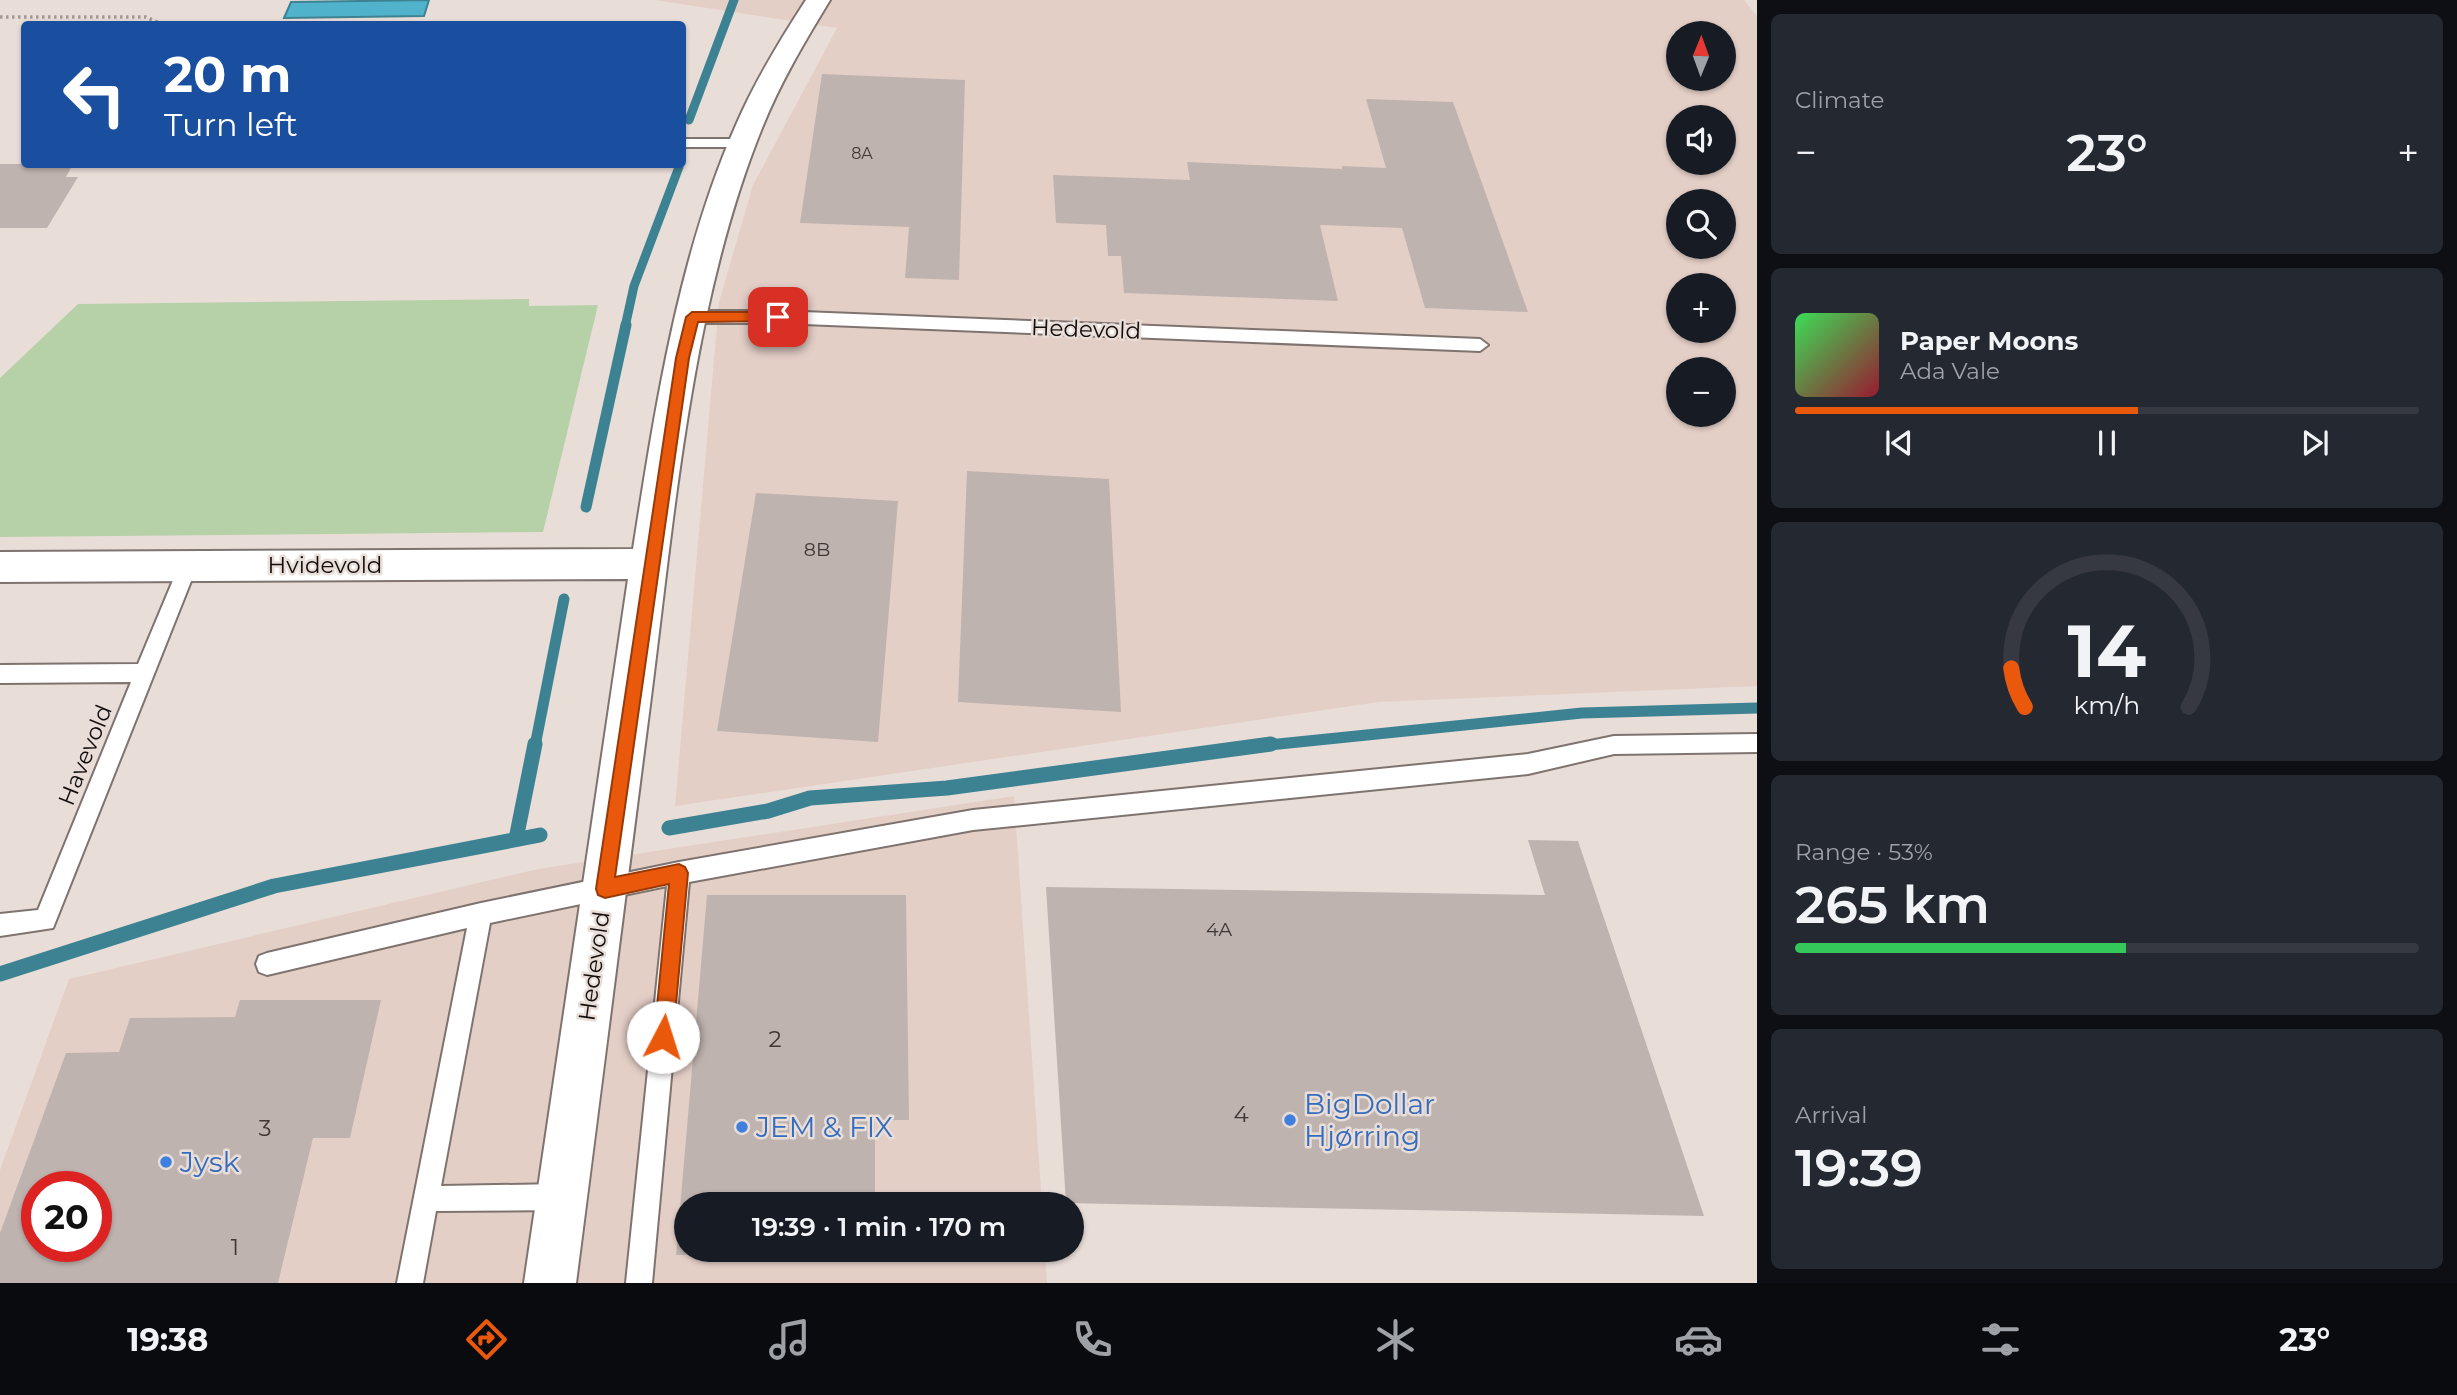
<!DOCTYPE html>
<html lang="en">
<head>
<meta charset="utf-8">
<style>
	body { margin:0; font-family:Montserrat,sans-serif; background:#242831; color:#f1f3f6; height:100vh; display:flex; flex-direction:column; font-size:26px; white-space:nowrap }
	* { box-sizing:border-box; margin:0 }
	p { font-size:23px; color:#9ea1a6 }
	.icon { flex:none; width:38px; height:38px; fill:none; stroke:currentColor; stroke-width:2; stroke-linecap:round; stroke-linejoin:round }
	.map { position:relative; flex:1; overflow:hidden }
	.drawer { display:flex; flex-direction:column; gap:14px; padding:14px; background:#0d0f14; width:700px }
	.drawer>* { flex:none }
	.guide { position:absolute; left:21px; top:21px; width:665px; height:147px; border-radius:7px; box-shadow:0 2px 5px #0004; background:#1a4fa0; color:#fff; overflow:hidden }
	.needle { width:46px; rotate:1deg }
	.controls { position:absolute; left:1666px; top:21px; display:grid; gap:14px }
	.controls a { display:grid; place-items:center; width:70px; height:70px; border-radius:50%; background:#171b24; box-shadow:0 2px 5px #0004; font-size:35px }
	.speed { position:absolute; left:21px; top:1171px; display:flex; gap:14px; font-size:35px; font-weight:700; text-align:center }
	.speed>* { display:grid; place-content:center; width:91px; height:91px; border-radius:50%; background:#171b24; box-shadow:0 2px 5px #0004; line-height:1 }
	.speed .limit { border:10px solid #d22; background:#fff; color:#111 }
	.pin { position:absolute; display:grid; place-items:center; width:60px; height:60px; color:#fff; margin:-30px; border-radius:14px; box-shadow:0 4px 10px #0006 }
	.me { position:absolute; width:77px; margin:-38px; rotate:5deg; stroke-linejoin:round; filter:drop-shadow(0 0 5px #0008) }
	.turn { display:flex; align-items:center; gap:24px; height:147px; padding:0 28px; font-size:32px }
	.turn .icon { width:91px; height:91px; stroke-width:2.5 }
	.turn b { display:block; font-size:49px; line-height:60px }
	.big { font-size:52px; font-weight:600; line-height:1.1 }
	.drawer .card { flex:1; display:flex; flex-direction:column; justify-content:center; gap:10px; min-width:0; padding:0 24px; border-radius:10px; background:#242831 }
	.drawer .dial { align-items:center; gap:0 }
	.dial svg { height:182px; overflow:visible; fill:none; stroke:#363941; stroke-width:7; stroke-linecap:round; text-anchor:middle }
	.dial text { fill:#f1f3f6; stroke:none }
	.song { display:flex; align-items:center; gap:21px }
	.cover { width:84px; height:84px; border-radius:10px; background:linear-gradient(135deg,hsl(130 70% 55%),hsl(350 70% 35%)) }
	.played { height:7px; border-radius:4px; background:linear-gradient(90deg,#ea580c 55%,#363941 55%) }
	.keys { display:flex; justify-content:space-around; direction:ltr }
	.heat { display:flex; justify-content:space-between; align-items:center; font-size:38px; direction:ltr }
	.charge { height:10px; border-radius:5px; background:linear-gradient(90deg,#34c759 53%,#363941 0) }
	.trip { position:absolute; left:674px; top:1192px; width:410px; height:70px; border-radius:35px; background:#171b24; box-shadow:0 2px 5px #0004; font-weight:600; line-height:70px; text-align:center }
	.tab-bar { display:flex; height:112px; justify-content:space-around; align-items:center; background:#090b0e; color:#9ea1a6 }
	.tab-bar .icon { width:49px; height:49px }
	.tab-bar .selected { color:#ea580c }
	.tab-bar b { font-size:32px; color:#f1f3f6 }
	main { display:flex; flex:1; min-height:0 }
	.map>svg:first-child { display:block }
	.built { fill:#e4cfc7; fill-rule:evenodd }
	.green { fill:#b6d1a8 }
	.water { fill:#50b3cb; stroke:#3d8292; stroke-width:2 }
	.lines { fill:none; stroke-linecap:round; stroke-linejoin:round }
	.stream-far2 { stroke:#3d8292; stroke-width:9 }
	.stream-far1 { stroke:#3d8292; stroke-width:11 }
	.stream { stroke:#3d8292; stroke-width:15 }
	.building { fill:#bfb3af; fill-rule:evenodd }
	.lane-casing { stroke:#7f736f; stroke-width:4 }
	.street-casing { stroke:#7f736f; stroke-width:4 }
	.path { stroke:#a29995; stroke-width:3.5; stroke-dasharray:2.5 3.5; stroke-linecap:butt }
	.lane { fill:#fff; fill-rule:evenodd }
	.street { fill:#fff; fill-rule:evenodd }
	.route { fill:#ea580c; stroke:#983908; stroke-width:2 }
	.shop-dot { fill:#3f7fe0; stroke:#e9ddd8; stroke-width:2.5 }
	.labels { text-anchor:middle; stroke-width:5; stroke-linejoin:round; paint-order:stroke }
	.far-number-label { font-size:16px; fill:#3d3736 }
	.number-label { font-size:19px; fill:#3d3736 }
	.street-label { font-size:23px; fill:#120e0d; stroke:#e9ddd8 }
	.near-number-label { font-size:23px; fill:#3d3736 }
	.near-shop-label { font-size:28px; fill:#366cbe; stroke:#e9ddd8; text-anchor:start }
</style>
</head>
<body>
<main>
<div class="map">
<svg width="1757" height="1283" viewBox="0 0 1757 1283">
	<rect width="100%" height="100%" fill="#e9ddd8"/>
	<!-- built -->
	<g class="built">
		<path d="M655,0h1089l13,16v670l-378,16 -704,104 44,-504 34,-117 84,-157zM1678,33h46v46h-46zM1678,117h46v46h-46zM1678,201h46v46h-46zM1678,285h46v46h-46zM1678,369h46v46h-46z"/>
		<path d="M1014,796l28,408h-356v46h359l2,33h-1047v-113l69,-191 469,-110zM37,1186h59v60h-59z"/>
	</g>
	<!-- green -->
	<polygon class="green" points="529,299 529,306 598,305 543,532 0,537 0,378 78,304"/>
	<!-- water -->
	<polygon class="water" points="429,0 424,16 284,18 291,2"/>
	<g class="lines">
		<!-- stream-far2 -->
		<g class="stream-far2">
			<polyline points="689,120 734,0"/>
			<polyline points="625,327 634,286 679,167"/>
		</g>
		<!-- stream-far1 -->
		<g class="stream-far1">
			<polyline points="586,507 626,325"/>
			<polyline points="535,746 564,599"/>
			<polyline points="1259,746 1582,713 1757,708"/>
		</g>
		<!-- stream -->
		<g class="stream">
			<polyline points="669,828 768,811 810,798 947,788 1271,744"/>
			<polyline points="516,839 535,744"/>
			<polyline points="0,974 274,886 540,835"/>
		</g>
	</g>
	<!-- building -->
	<g class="building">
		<polygon points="822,74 965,80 959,280 905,278 909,227 800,223"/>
		<polygon points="1366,99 1453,102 1528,312 1425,308 1402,228 1320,225 1338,301 1124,293 1121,256 1108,256 1106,225 1056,223 1053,175 1190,180 1187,162 1342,169 1342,166 1386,168"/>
		<polygon points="0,164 73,164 66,177 78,177 47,228 0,228"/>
		<polygon points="967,471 1109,479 1121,712 958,702"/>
		<polygon points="756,493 898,501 878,742 717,731"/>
		<polygon points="1528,840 1578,841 1704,1216 1066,1203 1046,887 1545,895"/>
		<polygon points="707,895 906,895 909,1120 875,1120 875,1193 753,1194 752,1204 686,1204 686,1250 750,1250 749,1255 676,1255"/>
		<path d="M240,1000h141l-31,138h-37l-35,145h-278v-50l66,-180 53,-1 11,-34 105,-1zM37,1186h59v60h-59z"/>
	</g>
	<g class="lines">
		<!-- lane casing -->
		<g class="lane-casing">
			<g id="lane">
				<polygon points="682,139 742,139 749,143 742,147 682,147"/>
				<polygon points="692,311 778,311 1480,339 1488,345 1480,351 778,323 692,323 684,317"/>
				<polygon points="188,558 195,561 197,566 53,928 0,936 0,914 38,910 131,682 0,683 0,665 138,664 179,566 181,561"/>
				<polygon points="1757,734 1757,752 1614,754 1528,774 973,830 689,882 652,1283 626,1283 667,886 490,923 441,1186 562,1184 571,1188 575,1197 571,1206 562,1210 436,1211 423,1283 397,1283 467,928 267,975 259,972 256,964 259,956 267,953 481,903 679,862 973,810 1528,754 1614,736"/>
			</g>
		</g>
		<!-- street casing -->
		<g class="street-casing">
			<path id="street" d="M806,0h24c-25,41 -50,83 -68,128 -71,175 -88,391 -112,577 -25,193 -49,385 -74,578h-52l104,-704 -628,3v-30l633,-3c22,-140 45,-293 103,-424 19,-44 44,-85 70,-125z"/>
		</g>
		<!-- path -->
		<polyline class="path" points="0,17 146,17 162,24"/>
		<!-- lane -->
		<use href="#lane" class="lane"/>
		<!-- street -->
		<use href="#street" class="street"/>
	</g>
	<!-- route -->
	<polygon class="route" points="692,312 778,312 785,317 778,321 698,322 689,358 615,877 679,864 685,867 688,873 673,1037 670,1044 663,1047 656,1044 654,1037 669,884 605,898 598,895 596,889 676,358 686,317"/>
	<!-- markers -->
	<g class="shop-dot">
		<circle cx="1290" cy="1120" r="7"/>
		<circle cx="742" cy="1127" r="7"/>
		<circle cx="166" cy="1162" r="7"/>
	</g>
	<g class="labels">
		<!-- far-number labels -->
		<g class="far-number-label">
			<text x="862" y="159">8A</text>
		</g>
		<!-- number labels -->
		<g class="number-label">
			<text x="817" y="556">8B</text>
			<text x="1219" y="936">4A</text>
		</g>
		<!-- street labels -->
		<g class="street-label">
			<text transform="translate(1086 329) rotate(2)" y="8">Hedevold</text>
			<text x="325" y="573">Hvidevold</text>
			<text transform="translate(85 755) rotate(-68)" y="8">Havevold</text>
			<text transform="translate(594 966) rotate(-82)" y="8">Hedevold</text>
		</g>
		<!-- near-number labels -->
		<g class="near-number-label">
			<text x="775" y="1047">2</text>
			<text x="1241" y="1122">4</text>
			<text x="265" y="1136">3</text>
			<text x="235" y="1255">1</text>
		</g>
		<!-- near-shop labels -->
		<g class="near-shop-label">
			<text x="1304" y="1114">BigDollar<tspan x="1304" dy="32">Hjørring</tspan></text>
			<text x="756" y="1137">JEM &amp; FIX</text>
			<text x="180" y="1172">Jysk</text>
		</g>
	</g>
</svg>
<div class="controls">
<a><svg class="needle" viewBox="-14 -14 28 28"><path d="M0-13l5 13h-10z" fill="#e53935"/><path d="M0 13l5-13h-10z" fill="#9ea1a6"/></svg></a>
<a><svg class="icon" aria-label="sound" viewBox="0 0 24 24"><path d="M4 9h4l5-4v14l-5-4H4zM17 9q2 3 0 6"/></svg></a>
<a><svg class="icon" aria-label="search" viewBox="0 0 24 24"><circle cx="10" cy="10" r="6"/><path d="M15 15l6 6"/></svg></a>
<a>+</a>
<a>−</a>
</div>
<div class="speed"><div class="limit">20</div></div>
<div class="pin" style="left:778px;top:317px;background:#d93025"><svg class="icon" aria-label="arrive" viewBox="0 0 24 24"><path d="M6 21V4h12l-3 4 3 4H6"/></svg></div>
<svg class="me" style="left:663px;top:1037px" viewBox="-20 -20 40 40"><circle r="19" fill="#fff"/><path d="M0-13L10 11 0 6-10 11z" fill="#ea580c"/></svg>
<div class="trip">19:39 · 1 min · 170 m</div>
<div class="guide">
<div class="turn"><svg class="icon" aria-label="left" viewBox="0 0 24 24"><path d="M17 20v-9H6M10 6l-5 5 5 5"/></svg><div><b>20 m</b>Turn left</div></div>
</div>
</div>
<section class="drawer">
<div class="card"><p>Climate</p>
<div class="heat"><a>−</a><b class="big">23°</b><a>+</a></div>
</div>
<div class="card">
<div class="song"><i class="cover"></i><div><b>Paper Moons</b><p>Ada Vale</p></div></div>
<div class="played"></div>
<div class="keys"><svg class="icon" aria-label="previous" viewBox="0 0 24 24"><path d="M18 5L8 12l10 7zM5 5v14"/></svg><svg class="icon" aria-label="pause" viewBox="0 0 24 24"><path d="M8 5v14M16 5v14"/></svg><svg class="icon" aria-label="next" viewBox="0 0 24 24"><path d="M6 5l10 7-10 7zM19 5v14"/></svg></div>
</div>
<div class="card dial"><svg viewBox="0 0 100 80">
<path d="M14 69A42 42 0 1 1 86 69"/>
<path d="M14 69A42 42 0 0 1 8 52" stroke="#ea580c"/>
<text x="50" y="56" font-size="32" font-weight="700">14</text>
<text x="50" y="72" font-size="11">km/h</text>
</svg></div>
<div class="card"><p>Range · 53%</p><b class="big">265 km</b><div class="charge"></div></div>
<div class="card"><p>Arrival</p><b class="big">19:39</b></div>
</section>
</main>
<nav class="tab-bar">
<b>19:38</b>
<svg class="icon selected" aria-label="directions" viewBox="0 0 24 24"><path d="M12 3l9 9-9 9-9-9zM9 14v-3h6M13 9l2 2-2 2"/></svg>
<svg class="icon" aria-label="music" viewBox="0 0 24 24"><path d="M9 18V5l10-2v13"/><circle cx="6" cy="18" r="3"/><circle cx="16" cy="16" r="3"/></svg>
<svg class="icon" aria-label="phone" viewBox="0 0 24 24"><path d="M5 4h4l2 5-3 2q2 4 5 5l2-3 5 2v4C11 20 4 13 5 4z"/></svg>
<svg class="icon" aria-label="climate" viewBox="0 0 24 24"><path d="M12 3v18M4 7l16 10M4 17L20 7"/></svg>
<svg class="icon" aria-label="car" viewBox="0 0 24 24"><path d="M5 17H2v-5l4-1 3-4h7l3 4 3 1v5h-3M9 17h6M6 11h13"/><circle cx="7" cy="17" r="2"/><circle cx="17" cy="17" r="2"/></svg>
<svg class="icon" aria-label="filters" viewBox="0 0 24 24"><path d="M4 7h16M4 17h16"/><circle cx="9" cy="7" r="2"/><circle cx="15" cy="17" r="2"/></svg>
<b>23°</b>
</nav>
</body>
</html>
